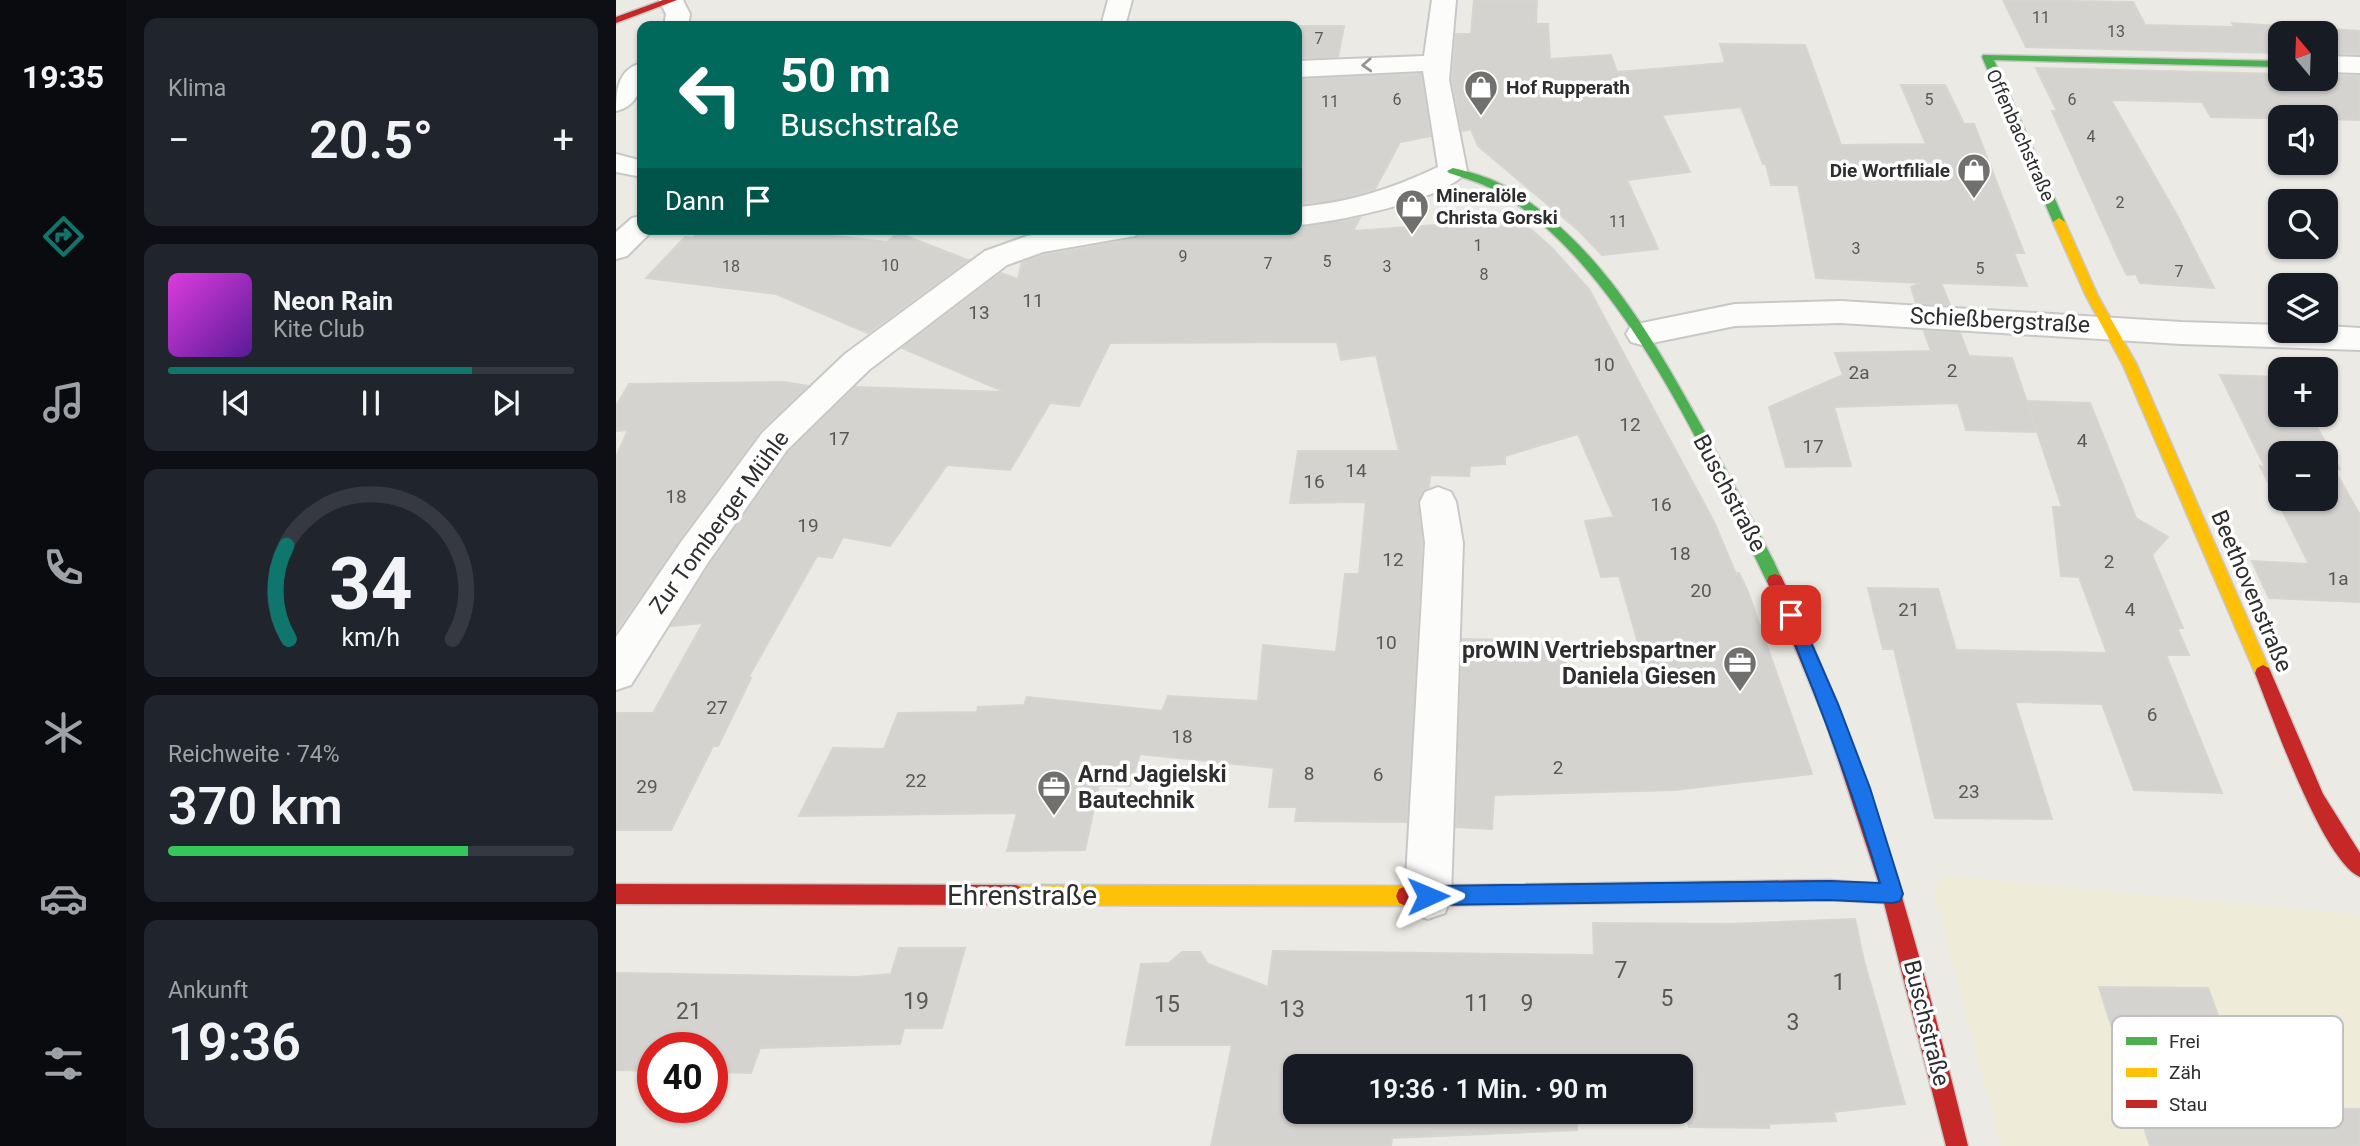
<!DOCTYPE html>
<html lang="de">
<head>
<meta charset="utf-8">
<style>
	body { margin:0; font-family:Roboto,sans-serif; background:#20242c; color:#f1f3f6; height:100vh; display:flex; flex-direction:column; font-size:26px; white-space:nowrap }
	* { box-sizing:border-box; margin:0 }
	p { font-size:23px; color:#9ea1a6 }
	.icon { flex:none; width:38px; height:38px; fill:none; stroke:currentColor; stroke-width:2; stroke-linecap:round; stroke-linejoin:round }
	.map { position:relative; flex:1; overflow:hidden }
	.panel { display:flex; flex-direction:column; gap:18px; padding:18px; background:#0d0f14; width:490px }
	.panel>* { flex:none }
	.top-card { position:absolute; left:21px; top:21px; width:665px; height:214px; border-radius:14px; box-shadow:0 2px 5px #0004; background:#00695c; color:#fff; overflow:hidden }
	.needle { width:46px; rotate:341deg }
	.fabs { position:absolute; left:1652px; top:21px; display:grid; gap:14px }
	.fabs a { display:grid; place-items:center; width:70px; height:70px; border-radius:14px; background:#171b24; box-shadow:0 2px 5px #0004; font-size:35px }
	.speed { position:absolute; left:21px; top:1032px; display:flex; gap:14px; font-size:35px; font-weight:700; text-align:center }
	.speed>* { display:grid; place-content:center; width:91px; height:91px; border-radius:50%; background:#171b24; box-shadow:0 2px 5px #0004; line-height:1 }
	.speed .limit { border:10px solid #d22; background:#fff; color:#111 }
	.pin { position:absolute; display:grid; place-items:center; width:60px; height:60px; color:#fff; margin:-30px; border-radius:14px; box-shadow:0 4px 10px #0006 }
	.me { position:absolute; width:77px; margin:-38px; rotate:89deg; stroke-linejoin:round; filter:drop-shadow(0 0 5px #0008) }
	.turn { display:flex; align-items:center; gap:24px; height:147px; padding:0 28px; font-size:32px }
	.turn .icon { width:91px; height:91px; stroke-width:2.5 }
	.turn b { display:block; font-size:49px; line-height:60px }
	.then { display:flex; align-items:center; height:66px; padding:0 28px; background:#0003; gap:14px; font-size:26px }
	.big { font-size:52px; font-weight:600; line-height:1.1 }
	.panel .card { flex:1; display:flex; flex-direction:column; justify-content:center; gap:10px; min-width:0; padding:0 24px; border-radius:14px; background:#20242c }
	.panel .dial { align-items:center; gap:0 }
	.dial svg { height:182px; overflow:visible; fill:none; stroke:#363941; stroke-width:7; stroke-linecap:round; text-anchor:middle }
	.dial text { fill:#f1f3f6; stroke:none }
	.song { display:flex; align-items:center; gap:21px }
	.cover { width:84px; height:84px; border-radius:10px; background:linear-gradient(135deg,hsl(300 70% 55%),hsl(270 70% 35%)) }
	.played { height:7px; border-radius:4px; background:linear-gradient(90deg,#0f766e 75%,#363941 75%) }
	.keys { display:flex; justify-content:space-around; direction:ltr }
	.heat { display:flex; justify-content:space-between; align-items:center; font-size:38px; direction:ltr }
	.charge { height:10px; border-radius:5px; background:linear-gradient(90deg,#34c759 74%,#363941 0) }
	.trip { position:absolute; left:667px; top:1054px; width:410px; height:70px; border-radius:14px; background:#171b24; box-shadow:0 2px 5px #0004; font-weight:600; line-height:70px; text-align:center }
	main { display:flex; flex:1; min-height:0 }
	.menu { display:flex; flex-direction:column; width:126px; justify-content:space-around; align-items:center; background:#090b0e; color:#9ea1a6 }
	.menu .icon { width:49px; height:49px }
	.menu .on { color:#0f766e }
	.menu b { font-size:32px; color:#f1f3f6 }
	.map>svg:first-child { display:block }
	.education { fill:#eeebd9 }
	.building { fill:#d5d3cf; stroke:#d7d5d0; stroke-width:2; fill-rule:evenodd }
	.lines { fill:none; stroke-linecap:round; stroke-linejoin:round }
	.street-casing { stroke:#c9c8c9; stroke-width:4 }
	.fast-casing { stroke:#c9c8c9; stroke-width:3 }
	.slow-casing { stroke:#c9c8c9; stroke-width:3 }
	.jam-casing { stroke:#c9c8c9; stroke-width:3 }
	.street { fill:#fcfcfb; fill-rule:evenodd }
	.fast { fill:#4caf50; fill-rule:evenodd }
	.slow { fill:#ffc107; fill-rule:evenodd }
	.jam { fill:#c62828; fill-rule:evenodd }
	.oneway { stroke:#959594 }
	.route { fill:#1a73e8; stroke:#114b97; stroke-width:2 }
	.labels { text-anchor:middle; stroke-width:7; stroke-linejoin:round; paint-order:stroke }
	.far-number-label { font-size:16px; fill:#585857 }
	.far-poi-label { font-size:19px; font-weight:bold; fill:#2e2e2e; stroke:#fff; text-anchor:start }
	.far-street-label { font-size:19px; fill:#2e2e2e; stroke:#fff }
	.number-label { font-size:19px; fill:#585857 }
	.street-label { font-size:23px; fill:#2e2e2e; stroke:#fff }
	.poi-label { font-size:23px; font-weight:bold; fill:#2e2e2e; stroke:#fff; text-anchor:end }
	.near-number-label { font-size:23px; fill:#585857 }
	.near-street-label { font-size:28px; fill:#2e2e2e; stroke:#fff }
	.key { fill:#fff; stroke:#c0c0c0; stroke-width:2 }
	.key-label { font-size:19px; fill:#2e2e2e }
</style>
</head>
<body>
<main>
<nav class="menu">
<b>19:35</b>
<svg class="icon on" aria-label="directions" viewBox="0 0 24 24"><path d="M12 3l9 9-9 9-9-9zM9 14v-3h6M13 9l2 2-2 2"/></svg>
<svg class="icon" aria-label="music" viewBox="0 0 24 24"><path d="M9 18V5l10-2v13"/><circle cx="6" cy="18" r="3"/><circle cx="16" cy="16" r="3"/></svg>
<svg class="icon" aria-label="phone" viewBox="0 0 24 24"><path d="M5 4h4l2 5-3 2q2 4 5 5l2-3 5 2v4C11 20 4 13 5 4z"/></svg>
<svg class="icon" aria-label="climate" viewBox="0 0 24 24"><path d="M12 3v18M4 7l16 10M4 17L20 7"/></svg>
<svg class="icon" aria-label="car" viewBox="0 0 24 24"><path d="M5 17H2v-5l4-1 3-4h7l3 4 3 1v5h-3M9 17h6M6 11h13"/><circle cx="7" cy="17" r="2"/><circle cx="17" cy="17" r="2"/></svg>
<svg class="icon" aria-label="filters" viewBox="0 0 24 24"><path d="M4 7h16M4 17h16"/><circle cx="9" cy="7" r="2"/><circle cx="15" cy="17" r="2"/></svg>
</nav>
<section class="panel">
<div class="card"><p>Klima</p>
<div class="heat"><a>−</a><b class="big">20.5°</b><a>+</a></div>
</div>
<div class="card">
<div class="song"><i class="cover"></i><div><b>Neon Rain</b><p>Kite Club</p></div></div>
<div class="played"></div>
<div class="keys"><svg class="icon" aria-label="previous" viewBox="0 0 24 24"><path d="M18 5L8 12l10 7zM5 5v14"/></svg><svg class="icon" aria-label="pause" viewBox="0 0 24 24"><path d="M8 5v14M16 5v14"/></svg><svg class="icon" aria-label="next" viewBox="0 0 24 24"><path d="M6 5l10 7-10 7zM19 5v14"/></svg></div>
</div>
<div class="card dial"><svg viewBox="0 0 100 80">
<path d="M14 69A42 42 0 1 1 86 69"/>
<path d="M14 69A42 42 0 0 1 13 28" stroke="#0f766e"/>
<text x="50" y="56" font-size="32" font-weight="700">34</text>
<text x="50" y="72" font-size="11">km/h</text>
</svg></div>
<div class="card"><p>Reichweite · 74%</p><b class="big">370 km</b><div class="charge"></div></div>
<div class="card"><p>Ankunft</p><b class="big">19:36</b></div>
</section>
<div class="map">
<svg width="1744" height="1146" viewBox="0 0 1744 1146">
	<rect width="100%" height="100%" fill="#eceae4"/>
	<!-- education -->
	<polygon class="education" points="1329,875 1744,915 1744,1146 1385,1146 1317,891"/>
	<!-- building -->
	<g class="building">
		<polygon points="858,0 921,0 920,24 932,24 934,59 995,55 1001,72 1109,63 1104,44 1189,45 1225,145 1310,144 1285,85 1329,85 1348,124 1358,124 1408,253 1398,253 1411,286 1325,283 1334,305 1300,303 1295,287 1307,283 1200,278 1182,185 1155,185 1150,164 1147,164 1125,107 1046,115 1074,172 1011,180 1042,249 986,255 962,230 862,146 855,129 846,131 836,80 840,34 855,34"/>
		<polygon points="1387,0 1517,2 1529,25 1618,27 1616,23 1744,31 1744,54 1710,53 1710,33 1664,33 1664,53 1410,47"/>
		<polygon points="681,26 728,26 722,57 681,58"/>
		<polygon points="1420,68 1664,74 1664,79 1710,79 1710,75 1744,76 1744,120 1595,117 1586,102 1495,100 1562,217 1598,288 1524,283 1520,274 1511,275 1502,257 1436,111 1441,111"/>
		<polygon points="805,74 815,136 784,142 759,189 718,200 681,204 681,79"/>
		<polygon points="744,218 737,231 903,219 936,248 973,289 1098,522 1120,574 1123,573 1132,592 1196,774 1058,790 878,795 876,829 840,827 846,639 944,641 954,679 1030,671 1003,576 985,577 969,521 998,517 962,434 889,456 889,464 854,466 853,476 814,475 813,488 807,491 802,501 806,543 791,822 679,821 681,807 653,807 658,768 524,754 514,786 483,785 469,850 391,851 401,813 183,816 217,748 268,749 282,713 361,712 362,707 408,705 411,697 546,711 552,696 642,701 647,645 720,652 729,574 743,574 750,502 674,503 682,451 783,451 760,355 725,360 721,342 494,343 463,406 434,403 394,470 331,465 274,546 227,537 216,558 201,556 132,678 135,678 102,746 97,746 55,830 0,830 0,713 37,713 87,623 55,626 93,565 173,452 239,387 389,392 286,348 385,273 402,279 406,262 428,255 519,239 526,229 563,229 563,234 681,232 681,227"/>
		<polygon points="86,229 154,236 159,229 271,242 282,233 352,260 252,333 160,294 30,278 69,237 77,238"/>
		<polygon points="1308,331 1344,333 1353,356 1396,358 1421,432 1350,430 1342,403 1218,407 1235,466 1170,467 1153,407 1227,375 1219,353 1315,351"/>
		<path d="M1604,375l60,2v38h25l3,5h5l27,49h-6l26,46v87l-91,-4 -17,-37 57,3 -49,-98 5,1zM1664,453h46v46h-46z"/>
		<polygon points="167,382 192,386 145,430 63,541 0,631 0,457 12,430 0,431 0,406 13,384"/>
		<polygon points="1411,401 1474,403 1520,518 1552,537 1536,555 1567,628 1561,628 1573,655 1550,655 1606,793 1518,790 1486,704 1399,702 1436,819 1319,818 1278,649 1267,649 1252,588 1322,589 1340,650 1491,653 1463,577 1445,576 1437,507 1446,507"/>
		<polygon points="1239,919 1248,961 1289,1104 1218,1112 1220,1121 1153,1124 1153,1128 1073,1127 1068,1096 1064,1096 1064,1066 679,1066 679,1111 961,1111 961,1130 776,1138 775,1146 595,1146 616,1045 510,1045 525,964 553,963 566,952 584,952 592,964 652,987 657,951 978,955 977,923 1111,924"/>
		<polygon points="283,948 349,948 326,1028 288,1028 284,1044 144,1048 135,1073 96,1072 96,1048 37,1048 37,1071 0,1070 0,973 241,977 275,974"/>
		<polygon points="1483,987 1592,988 1636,1108 1744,1109 1744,1146 1534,1146"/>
	</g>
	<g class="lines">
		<!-- street casing -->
		<g class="street-casing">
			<g id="street">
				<polygon points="43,0 67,0 74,14 72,26 48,26 50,14"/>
				<polygon points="492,0 516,0 509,26 485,26"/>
				<path d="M816,0h24l-7,80 18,91c-20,29 -135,52 -170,54v-18c51,-4 95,-18 141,-40l-15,-96 -126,6v-16l127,-5z"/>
				<polygon points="1710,56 1744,57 1744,73 1710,72"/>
				<path d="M26,63c1,21 -2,42 -26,48 0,-21 2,-42 26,-48z"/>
				<polygon points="0,154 26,161 26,177 0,172"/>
				<polygon points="26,216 26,229 38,229 11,256 0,259 0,232 16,218"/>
				<polygon points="447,229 524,229 519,236 427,252 391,265 253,370 171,450 91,564 15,685 0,690 0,637 65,542 147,432 229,354 369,251 411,236"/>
				<polygon points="1225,301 1565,322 1664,325 1664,331 1710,331 1710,326 1744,328 1744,350 1565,344 1225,323 1119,326 1026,345 1015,342 1010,334 1015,326 1026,323 1119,304"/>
				<polygon points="822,487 835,492 840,502 847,543 835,896 829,913 812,919 795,913 789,896 809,543 804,502 809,492"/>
			</g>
		</g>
		<!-- fast casing -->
		<g class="fast-casing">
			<g id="fast">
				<polygon points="1367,55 1664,61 1664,67 1378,60 1449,222 1443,226 1437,222 1366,57"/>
				<path d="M837,168c17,4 35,9 50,17 90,52 144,143 193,231 27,48 53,97 78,146l9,19 -2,5h-12c-62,-127 -148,-325 -275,-396 -14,-8 -30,-12 -45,-17l-2,-2z"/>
			</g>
		</g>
		<!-- slow casing -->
		<g class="slow-casing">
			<g id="slow">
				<polygon points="1443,218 1449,222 1482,296 1521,365 1655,673 1653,678 1647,681 1641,678 1639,673 1507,365 1470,296 1437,222"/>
				<polygon points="400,885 790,886 797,889 800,896 797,903 790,906 400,905 393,902 390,895 393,888"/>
			</g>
		</g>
		<!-- jam casing -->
		<g class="jam-casing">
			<g id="jam">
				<polygon points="47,0 61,0 0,23 0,17"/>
				<path d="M1159,574l6,2c88,181 139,375 187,570h-22l-62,-243 -55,-3 -423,6 -7,-3 -3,-7 3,-7 7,-3 423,-6 50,4 -54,-164 -58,-139 2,-5z"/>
				<path d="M1647,665l6,3 54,126 37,59v24c-37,-15 -89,-164 -105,-204l2,-5z"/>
				<polygon points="0,884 400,885 407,888 410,895 407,902 400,905 0,904"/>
			</g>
		</g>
		<!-- street -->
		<use href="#street" class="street"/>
		<!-- fast -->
		<use href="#fast" class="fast"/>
		<!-- slow -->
		<use href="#slow" class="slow"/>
		<!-- jam -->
		<use href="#jam" class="jam"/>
	</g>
	<!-- one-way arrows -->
	<defs><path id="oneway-chevron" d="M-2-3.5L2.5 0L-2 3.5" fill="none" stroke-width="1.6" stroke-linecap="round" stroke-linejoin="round" transform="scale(1.75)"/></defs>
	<use class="oneway" href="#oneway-chevron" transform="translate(751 65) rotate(177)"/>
	<!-- route -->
	<path class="route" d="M1175,608l6,2 2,5 39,89 32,84 33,106 -3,7 -7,2 -64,-3 -401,5 -7,-2 -3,-7 3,-7 7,-3 401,-5 51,2c-27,-91 -60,-179 -97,-268l2,-5z"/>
	<!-- icons -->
	<defs>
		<g id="shop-pin" transform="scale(1.75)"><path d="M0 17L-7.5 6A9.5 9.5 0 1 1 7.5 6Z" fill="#70706e" stroke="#fff"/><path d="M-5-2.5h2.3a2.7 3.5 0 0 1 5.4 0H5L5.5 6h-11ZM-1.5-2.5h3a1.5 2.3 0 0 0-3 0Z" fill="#fff"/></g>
		<g id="office-pin" transform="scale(1.75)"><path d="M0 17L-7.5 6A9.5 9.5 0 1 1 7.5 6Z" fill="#70706e" stroke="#fff"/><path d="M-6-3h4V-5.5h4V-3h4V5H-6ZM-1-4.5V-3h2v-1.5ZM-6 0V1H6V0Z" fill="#fff"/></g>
	</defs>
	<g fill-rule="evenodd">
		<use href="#shop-pin" x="865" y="87"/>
		<use href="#shop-pin" x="1358" y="170"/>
		<use href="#shop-pin" x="796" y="206"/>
		<use href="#office-pin" x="1124" y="663"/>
		<use href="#office-pin" x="438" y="787"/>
	</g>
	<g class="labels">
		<!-- far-number labels -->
		<g class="far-number-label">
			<text x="1425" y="23">11</text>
			<text x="1500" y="37">13</text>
			<text x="703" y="44">7</text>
			<text x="781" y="105">6</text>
			<text x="1313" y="105">5</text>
			<text x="1456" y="105">6</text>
			<text x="714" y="107">11</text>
			<text x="1475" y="142">4</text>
			<text x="1504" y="208">2</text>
			<text x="1002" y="227">11</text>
			<text x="862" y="251">1</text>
			<text x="1240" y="254">3</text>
			<text x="567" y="262">9</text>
			<text x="711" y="267">5</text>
			<text x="652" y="269">7</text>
			<text x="274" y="271">10</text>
			<text x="115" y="272">18</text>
			<text x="771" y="272">3</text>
			<text x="1364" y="274">5</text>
			<text x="1563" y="277">7</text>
			<text x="868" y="280">8</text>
		</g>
		<!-- far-poi labels -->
		<g class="far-poi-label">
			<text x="890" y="94">Hof Rupperath</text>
			<text x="1334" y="177" text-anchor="end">Die Wortfiliale</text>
			<text x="820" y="202">Mineralöle<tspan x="820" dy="22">Christa Gorski</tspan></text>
		</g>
		<!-- far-street labels -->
		<g class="far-street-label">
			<text transform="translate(1405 135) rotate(66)" y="7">Offenbachstraße</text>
		</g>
		<!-- number labels -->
		<g class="number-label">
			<text x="417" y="307">11</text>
			<text x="363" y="319">13</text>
			<text x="988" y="371">10</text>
			<text x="1336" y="377">2</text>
			<text x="1243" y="379">2a</text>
			<text x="1014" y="431">12</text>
			<text x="223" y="445">17</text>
			<text x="1466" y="447">4</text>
			<text x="1197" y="453">17</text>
			<text x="740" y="477">14</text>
			<text x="698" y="488">16</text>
			<text x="60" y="503">18</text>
			<text x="1045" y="511">16</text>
			<text x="192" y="532">19</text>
			<text x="1064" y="560">18</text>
			<text x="777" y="566">12</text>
			<text x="1493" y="568">2</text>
			<text x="1722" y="585">1a</text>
			<text x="1085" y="597">20</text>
			<text x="1293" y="616">21</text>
			<text x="1514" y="616">4</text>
			<text x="770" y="649">10</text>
			<text x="101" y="714">27</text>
			<text x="1536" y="721">6</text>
			<text x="566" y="743">18</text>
			<text x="942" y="774">2</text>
			<text x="693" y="780">8</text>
			<text x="762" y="781">6</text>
			<text x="300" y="787">22</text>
			<text x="31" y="793">29</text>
			<text x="1353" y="798">23</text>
		</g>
		<!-- street labels -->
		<g class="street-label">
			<text transform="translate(1384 320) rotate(3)" y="8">Schießbergstraße</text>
			<text transform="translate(1114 493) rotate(62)" y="8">Buschstraße</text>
			<text transform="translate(103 522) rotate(-54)" y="8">Zur Tomberger Mühle</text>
			<text transform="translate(1636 591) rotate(67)" y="8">Beethovenstraße</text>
			<text transform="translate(1311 1023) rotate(76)" y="8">Buschstraße</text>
		</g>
		<!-- poi labels -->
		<g class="poi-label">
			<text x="1100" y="658">proWIN Vertriebspartner<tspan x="1100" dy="26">Daniela Giesen</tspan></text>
			<text x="462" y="782" text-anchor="start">Arnd Jagielski<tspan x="462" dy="26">Bautechnik</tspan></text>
		</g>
		<!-- near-number labels -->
		<g class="near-number-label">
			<text x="1005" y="978">7</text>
			<text x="1223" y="990">1</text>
			<text x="1051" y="1006">5</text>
			<text x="300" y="1009">19</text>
			<text x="861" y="1011">11</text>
			<text x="911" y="1011">9</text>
			<text x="551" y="1012">15</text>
			<text x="676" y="1017">13</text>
			<text x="73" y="1019">21</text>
			<text x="1177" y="1030">3</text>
		</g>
		<!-- near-street labels -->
		<g class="near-street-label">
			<text x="406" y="905">Ehrenstraße</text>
		</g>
	</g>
	<!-- legend -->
	<rect x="1496" y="1016" width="231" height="112" rx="10" class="key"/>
	<rect x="1510" y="1037" width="31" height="8" fill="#4caf50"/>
	<rect x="1510" y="1068" width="31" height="9" fill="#ffc107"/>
	<rect x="1510" y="1100" width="31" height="8" fill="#c62828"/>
	<g class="key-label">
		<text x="1553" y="1048">Frei</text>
		<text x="1553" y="1079">Zäh</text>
		<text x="1553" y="1111">Stau</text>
	</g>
</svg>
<div class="fabs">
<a><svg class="needle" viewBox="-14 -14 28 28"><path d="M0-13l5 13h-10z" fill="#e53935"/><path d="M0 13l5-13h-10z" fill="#9ea1a6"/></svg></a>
<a><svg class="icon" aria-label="sound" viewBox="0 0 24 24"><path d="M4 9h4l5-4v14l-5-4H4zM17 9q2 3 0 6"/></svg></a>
<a><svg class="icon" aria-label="search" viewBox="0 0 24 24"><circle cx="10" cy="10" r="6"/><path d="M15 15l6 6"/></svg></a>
<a><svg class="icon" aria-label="layers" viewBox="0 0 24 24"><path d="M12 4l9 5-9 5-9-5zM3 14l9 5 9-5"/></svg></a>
<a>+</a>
<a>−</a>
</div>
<div class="speed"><div class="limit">40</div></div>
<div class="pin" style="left:1175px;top:615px;background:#d93025"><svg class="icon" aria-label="arrive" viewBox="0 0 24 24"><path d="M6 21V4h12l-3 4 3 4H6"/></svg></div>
<svg class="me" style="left:812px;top:896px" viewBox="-20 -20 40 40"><path d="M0-17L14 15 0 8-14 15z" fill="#1a73e8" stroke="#fff" stroke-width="4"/></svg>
<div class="trip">19:36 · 1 Min. · 90 m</div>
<div class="top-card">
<div class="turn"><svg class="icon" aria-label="left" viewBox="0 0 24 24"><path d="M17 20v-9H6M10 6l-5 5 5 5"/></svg><div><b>50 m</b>Buschstraße</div></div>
<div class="then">Dann<svg class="icon" aria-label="arrive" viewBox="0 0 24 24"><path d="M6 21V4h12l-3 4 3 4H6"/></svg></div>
</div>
</div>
</main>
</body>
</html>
